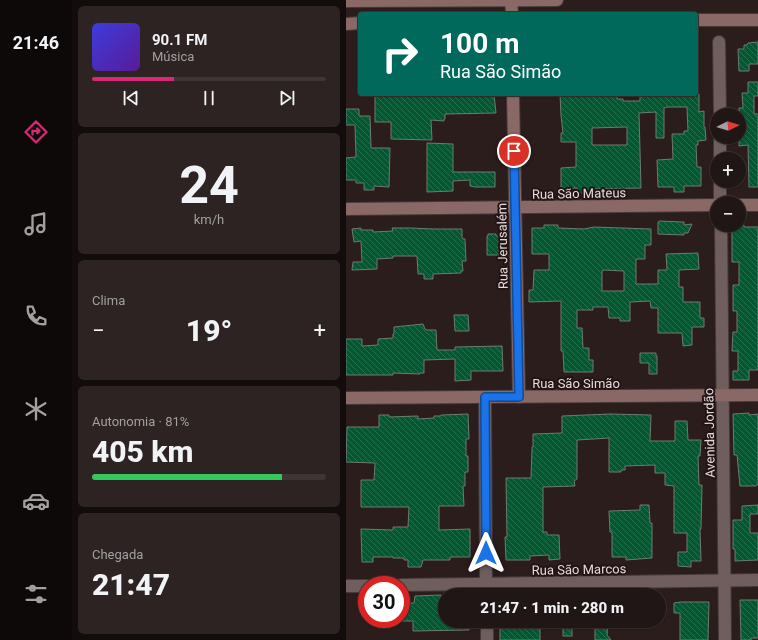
<!DOCTYPE html>
<html lang="pt">
<head>
<meta charset="utf-8">
<style>
	body { margin:0; font-family:Roboto,sans-serif; background:#2d2323; color:#f1f3f6; height:100vh; display:flex; flex-direction:column; font-size:15px; white-space:nowrap }
	* { box-sizing:border-box; margin:0 }
	p { font-size:13px; color:#a29fa1 }
	.icon { flex:none; width:22px; height:22px; fill:none; stroke:currentColor; stroke-width:2; stroke-linecap:round; stroke-linejoin:round }
	.map { position:relative; flex:1; overflow:hidden }
	.panel { display:flex; flex-direction:column; gap:6px; padding:6px; background:#120c0c; width:274px }
	.panel>* { flex:none }
	.hud { position:absolute; left:12px; top:12px; width:340px; height:84px; border-radius:4px; box-shadow:0 1px 3px #0004,0 0 0 1px #3e3535; background:#00695c; color:#fff; overflow:hidden }
	.needle { width:26px; rotate:85deg }
	.buttons { position:absolute; left:364px; top:108px; display:grid; gap:8px }
	.buttons a { display:grid; place-items:center; width:36px; height:36px; border-radius:50%; background:#211616; box-shadow:0 1px 3px #0004,0 0 0 1px #3e3535; font-size:20px }
	.speed { position:absolute; left:12px; top:576px; display:flex; gap:8px; font-size:20px; font-weight:700; text-align:center }
	.speed>* { display:grid; place-content:center; width:52px; height:52px; border-radius:50%; background:#211616; box-shadow:0 1px 3px #0004,0 0 0 1px #3e3535; line-height:1 }
	.speed .limit { border:6px solid #d22; background:#fff; color:#111 }
	.pin { position:absolute; display:grid; place-items:center; width:34px; height:34px; color:#fff; margin:-17px; border:2px solid #fff; border-radius:50%; box-shadow:0 1px 4px #0007 }
	.me { position:absolute; width:44px; margin:-22px; rotate:0deg; stroke-linejoin:round; filter:drop-shadow(0 0 3px #0008) }
	.turn { display:flex; align-items:center; gap:14px; height:84px; padding:0 16px; font-size:18px }
	.turn .icon { width:52px; height:52px; stroke-width:2.5 }
	.turn b { display:block; font-size:28px; line-height:34px }
	.big { font-size:30px; font-weight:800; line-height:1.1 }
	.panel .card { flex:1; display:flex; flex-direction:column; justify-content:center; gap:6px; min-width:0; padding:0 14px; border-radius:6px; background:#2d2323 }
	.panel .dial { align-items:center; gap:0 }
	.dial b { font-size:52px; line-height:1 }
	.song { display:flex; align-items:center; gap:12px }
	.cover { width:48px; height:48px; border-radius:6px; background:linear-gradient(135deg,hsl(240 70% 55%),hsl(270 70% 35%)) }
	.played { height:4px; border-radius:2px; background:linear-gradient(90deg,#db2777 35%,#3e3535 35%) }
	.keys { display:flex; justify-content:space-around; direction:ltr }
	.heat { display:flex; justify-content:space-between; align-items:center; font-size:22px; direction:ltr }
	.charge { height:6px; border-radius:3px; background:linear-gradient(90deg,#34c759 81%,#3e3535 0) }
	.trip { position:absolute; left:92px; top:588px; width:228px; height:40px; border-radius:20px; background:#211616; box-shadow:0 1px 3px #0004,0 0 0 1px #3e3535; font-weight:800; line-height:40px; text-align:center }
	main { display:flex; flex:1; min-height:0 }
	.tab-bar { display:flex; flex-direction:column; width:72px; justify-content:space-around; align-items:center; background:#0d0909; color:#a29fa1 }
	.tab-bar .icon { width:28px; height:28px }
	.tab-bar .on { color:#db2777 }
	.tab-bar b { font-size:18px; color:#f1f3f6 }
	.map>svg:first-child { display:block }
	.building { fill:url(#building-back-hatch); stroke:#6c7b71; fill-rule:evenodd }
	.lines { fill:none; stroke-linecap:round; stroke-linejoin:round }
	.street-casing { stroke:#463a39; stroke-width:14 }
	.secondary-casing { stroke:#463a39; stroke-width:14 }
	.street { stroke:#6f5e5d; stroke-width:12 }
	.secondary { stroke:#8a6866; stroke-width:12 }
	.route-casing { stroke:#114b97; stroke-width:10 }
	.route { stroke:#1a73e8; stroke-width:7 }
	.labels { text-anchor:middle; stroke-width:4; stroke-linejoin:round; paint-order:stroke }
	.street-label { font-size:13px; fill:#e4dad9; stroke:#221414 }
</style>
</head>
<body>
<main>
<nav class="tab-bar">
<b>21:46</b>
<svg class="icon on" aria-label="directions" viewBox="0 0 24 24"><path d="M12 3l9 9-9 9-9-9zM9 14v-3h6M13 9l2 2-2 2"/></svg>
<svg class="icon" aria-label="music" viewBox="0 0 24 24"><path d="M9 18V5l10-2v13"/><circle cx="6" cy="18" r="3"/><circle cx="16" cy="16" r="3"/></svg>
<svg class="icon" aria-label="phone" viewBox="0 0 24 24"><path d="M5 4h4l2 5-3 2q2 4 5 5l2-3 5 2v4C11 20 4 13 5 4z"/></svg>
<svg class="icon" aria-label="climate" viewBox="0 0 24 24"><path d="M12 3v18M4 7l16 10M4 17L20 7"/></svg>
<svg class="icon" aria-label="car" viewBox="0 0 24 24"><path d="M5 17H2v-5l4-1 3-4h7l3 4 3 1v5h-3M9 17h6M6 11h13"/><circle cx="7" cy="17" r="2"/><circle cx="17" cy="17" r="2"/></svg>
<svg class="icon" aria-label="filters" viewBox="0 0 24 24"><path d="M4 7h16M4 17h16"/><circle cx="9" cy="7" r="2"/><circle cx="15" cy="17" r="2"/></svg>
</nav>
<section class="panel">
<div class="card">
<div class="song"><i class="cover"></i><div><b>90.1 FM</b><p>Música</p></div></div>
<div class="played"></div>
<div class="keys"><svg class="icon" aria-label="previous" viewBox="0 0 24 24"><path d="M18 5L8 12l10 7zM5 5v14"/></svg><svg class="icon" aria-label="pause" viewBox="0 0 24 24"><path d="M8 5v14M16 5v14"/></svg><svg class="icon" aria-label="next" viewBox="0 0 24 24"><path d="M6 5l10 7-10 7zM19 5v14"/></svg></div>
</div>
<div class="card dial"><b>24</b><p>km/h</p></div>
<div class="card"><p>Clima</p>
<div class="heat"><a>−</a><b class="big">19°</b><a>+</a></div>
</div>
<div class="card"><p>Autonomia · 81%</p><b class="big">405 km</b><div class="charge"></div></div>
<div class="card"><p>Chegada</p><b class="big">21:47</b></div>
</section>
<div class="map">
<svg width="412" height="640" viewBox="0 0 412 640">
	<defs>
		<pattern id="building-back-hatch" width="6" height="6" patternUnits="userSpaceOnUse"><rect width="6" height="6" fill="#045831"/><path d="M-1 5l2 2M0 0l6 6M5-1l2 2" fill="none" stroke="#286f4e"/></pattern>
	</defs>
	<rect width="100%" height="100%" fill="#2c1d1d"/>
	<!-- building -->
	<g class="building">
		<polygon points="412,42 412,64 403,64 403,71 393,71 392,49 398,49 398,45 401,45 402,43"/>
		<polygon points="402,82 412,82 412,96 408,96 408,114 412,114 412,187 403,187 402,145 393,146 393,108 397,108 396,93 402,93"/>
		<polygon points="29,94 148,94 150,113 99,114 99,119 98,119 98,121 85,120 86,140 45,139 45,122 29,122"/>
		<path d="M214,94h57v5h6v2h17v-6l59,-1v18l5,-1v16h1l1,13 -8,1v4h-2l1,22h4v19h-17v6h-10v-5h-16l-1,-27 16,-1 -1,-25h12v-3h4l-1,-24h-20l-3,1v30h-8v-26l-17,1 2,75 -51,1v4h-13v-5h-16v-20l15,-1v-25h-15v-9h2l-2,-18zM281,127v18h-35v-17z"/>
		<polygon points="0,109 13,109 13,116 24,116 25,148 44,148 43,187 28,186 28,190 18,190 18,183 10,183 10,180 0,180 0,158 10,157 9,125 0,125"/>
		<polygon points="81,143 107,144 107,172 149,172 149,187 129,187 124,186 124,180 107,181 107,191 81,192"/>
		<polygon points="314,221 336,222 338,222 338,225 346,224 342,233 338,233 338,235 312,234 312,222"/>
		<path d="M198,225h14v3l26,1 10,-2 57,2v16h-6v14h-9v25h22v-14h9l-1,-16 32,-1 1,16 -20,1v17h4v15h17v16h4v9h-12v18l-9,1 -1,-13h-24v-25h-7l-1,-7 -20,1v19h-10v-3h-11l-1,-11h-15v3h-16v18h5l1,20h6v12h4v12h-29l-1,-21h-2v-50l-32,1v-12h4l1,-20h15v-16h-17v-26h12zM258,270l20,1v20h-22v-20z"/>
		<polygon points="386,225 398,225 398,227 412,227 412,370 403,370 403,380 387,380 387,371 392,371 392,351 386,351 387,332 391,332 391,311 387,311 387,285 393,285 393,262 386,262"/>
		<polygon points="15,228 15,230 27,230 27,232 47,231 46,228 65,228 87,229 116,229 116,237 117,239 119,239 120,261 116,261 117,271 115,271 115,273 87,274 87,279 78,279 78,274 72,274 71,256 47,256 47,258 31,259 31,269 6,270 7,262 16,262 15,241 8,242 6,229"/>
		<polygon points="142,234 150,234 150,236 153,236 153,255 141,255 141,236 142,236"/>
		<polygon points="108,315 122,315 123,331 109,331"/>
		<polygon points="77,324 79,329 81,330 90,330 91,350 109,350 109,347 156,346 157,371 125,371 125,380 109,381 109,359 78,360 78,373 74,373 74,374 47,373 47,375 0,375 0,339 16,339 16,346 32,345 32,339 47,338 47,334 48,334 48,327"/>
		<polygon points="294,353 310,353 310,356 311,356 311,374 303,374 303,363 294,363"/>
		<polygon points="403,413 403,415 412,414 412,485 410,485 410,486 394,486 391,455 388,455 387,414"/>
		<polygon points="122,414 123,439 120,439 120,456 122,456 122,472 119,472 119,486 117,486 118,506 93,506 93,530 124,529 124,557 104,557 104,560 77,560 75,567 62,567 62,560 58,560 58,558 47,558 47,557 27,557 27,562 16,562 15,529 47,530 47,527 62,527 63,507 15,507 15,480 28,480 29,463 0,462 1,427 33,427 33,415 43,415 43,417 72,416 72,419 88,418 88,416 95,416 95,415"/>
		<polygon points="264,414 305,415 304,441 329,441 329,421 341,421 342,440 355,440 354,456 352,456 353,485 356,485 355,529 354,529 355,561 345,561 345,567 332,566 332,552 341,552 341,533 328,533 328,486 319,485 319,473 309,473 309,465 279,466 279,470 275,470 275,472 263,472 263,438 231,440 231,479 228,481 229,486 197,487 197,532 201,532 201,535 213,535 214,559 203,560 203,555 184,556 184,560 160,560 159,537 161,537 160,478 185,478 186,450 186,447 187,447 187,434 216,433 216,416"/>
		<polygon points="294,505 303,505 304,523 306,523 306,558 280,560 280,557 266,557 266,532 264,532 263,511 294,510"/>
		<polygon points="412,505 412,514 404,514 404,533 412,533 412,560 389,561 389,549 387,549 387,520 396,520 396,506"/>
		<polygon points="95,595 95,602 99,602 99,621 123,621 123,630 67,631 67,621 55,621 55,603 68,603 69,596"/>
		<polygon points="394,600 412,600 412,638 405,638 405,640 395,640"/>
		<polygon points="334,602 363,602 362,640 334,640 334,613 328,613 328,603"/>
		<polygon points="154,621 194,622 194,640 154,640"/>
		<polygon points="249,621 262,621 261,635 265,640 249,640"/>
		<rect x="217" y="624" width="9" height="12"/>
	</g>
	<g class="lines">
		<!-- street casing -->
		<g class="street-casing">
			<g id="street">
				<polyline points="373,42 374,115"/>
				<polyline points="374,137 374,159"/>
				<polyline points="374,181 374,203"/>
				<polyline points="375,225 379,640"/>
				<polyline points="139,397 140,595"/>
				<polyline points="55,585 412,580"/>
				<polyline points="0,586 21,586"/>
				<polyline points="141,621 141,640"/>
			</g>
		</g>
		<!-- secondary casing -->
		<g class="secondary-casing">
			<g id="secondary">
				<polyline points="165,0 166,14"/>
				<polyline points="0,1 211,0"/>
				<polyline points="350,20 412,20"/>
				<polyline points="0,24 14,23"/>
				<polyline points="167,94 173,397"/>
				<polyline points="393,205 412,205"/>
				<polyline points="0,209 371,205"/>
				<polyline points="0,398 412,395"/>
			</g>
		</g>
		<!-- street -->
		<use href="#street" class="street"/>
		<!-- secondary -->
		<use href="#secondary" class="secondary"/>
	</g>
	<g class="lines">
		<!-- route casing -->
		<g class="route-casing">
			<polyline id="route" points="140,553 139,397 173,397 168,151"/>
		</g>
		<!-- route -->
		<use href="#route" class="route"/>
	</g>
	<g class="labels">
		<!-- street labels -->
		<g class="street-label">
			<text transform="translate(233 193) rotate(-1)" y="5">Rua São Mateus</text>
			<text transform="translate(156 246) rotate(-91)" y="5">Rua Jerusalém</text>
			<text x="230" y="388">Rua São Simão</text>
			<text transform="translate(363 433) rotate(-91)" y="5">Avenida Jordão</text>
			<text transform="translate(233 569) rotate(-1)" y="5">Rua São Marcos</text>
		</g>
	</g>
</svg>
<div class="buttons">
<a><svg class="needle" viewBox="-14 -14 28 28"><path d="M0-13l5 13h-10z" fill="#e53935"/><path d="M0 13l5-13h-10z" fill="#a29fa1"/></svg></a>
<a>+</a>
<a>−</a>
</div>
<div class="speed"><div class="limit">30</div></div>
<div class="pin" style="left:168px;top:151px;background:#d93025"><svg class="icon" aria-label="arrive" viewBox="0 0 24 24"><path d="M6 21V4h12l-3 4 3 4H6"/></svg></div>
<svg class="me" style="left:140px;top:553px" viewBox="-20 -20 40 40"><path d="M0-17L14 15 0 8-14 15z" fill="#1a73e8" stroke="#fff" stroke-width="4"/></svg>
<div class="trip">21:47 · 1 min · 280 m</div>
<div class="hud">
<div class="turn"><svg class="icon" aria-label="right" viewBox="0 0 24 24"><path d="M7 20v-9h11M14 6l5 5-5 5"/></svg><div><b>100 m</b>Rua São Simão</div></div>
</div>
</div>
</main>
</body>
</html>
